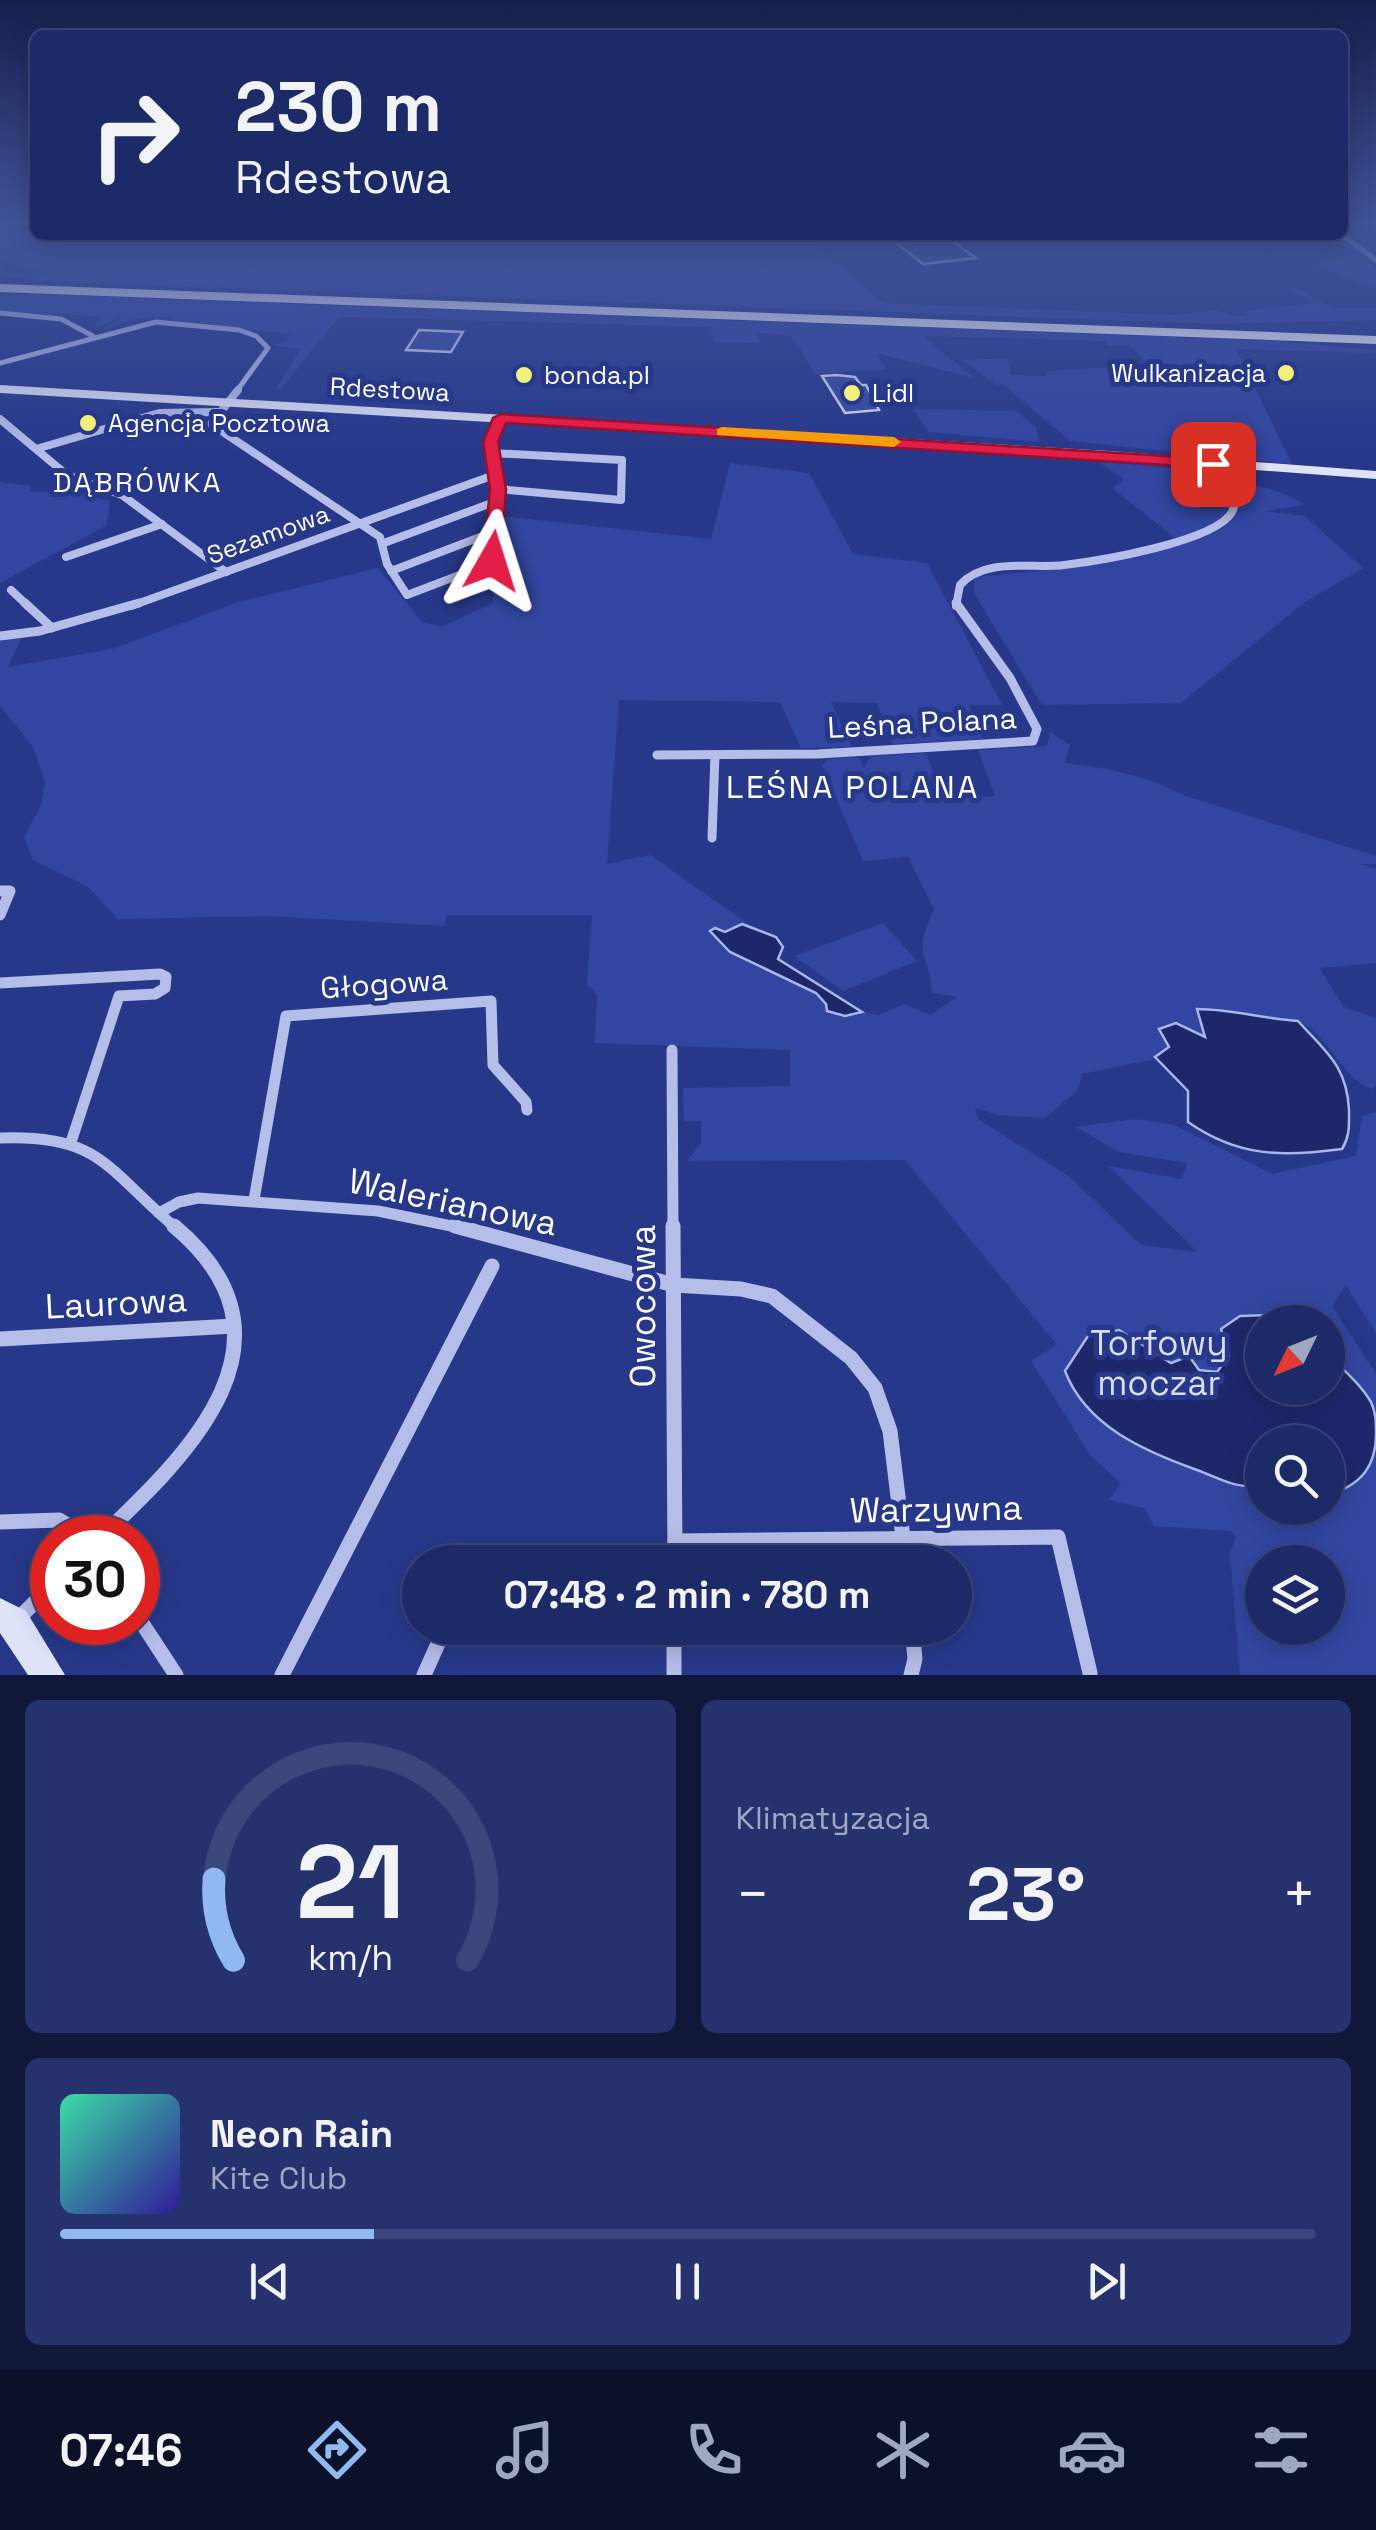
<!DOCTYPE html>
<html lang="pl">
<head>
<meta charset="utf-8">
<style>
	body { margin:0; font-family:"Space Grotesk",sans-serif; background:#25326e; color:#f1f3f6; height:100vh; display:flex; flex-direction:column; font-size:38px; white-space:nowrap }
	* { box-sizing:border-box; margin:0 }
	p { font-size:32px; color:#a0a7c0 }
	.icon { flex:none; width:55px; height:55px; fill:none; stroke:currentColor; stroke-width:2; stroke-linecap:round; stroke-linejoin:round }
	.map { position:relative; height:1675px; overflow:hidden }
	.details { display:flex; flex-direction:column; gap:25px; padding:25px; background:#101739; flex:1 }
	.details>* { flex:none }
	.banner { position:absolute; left:30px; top:30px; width:1318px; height:210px; border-radius:15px; box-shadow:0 5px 25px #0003,0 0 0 2px #3b467c; background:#1d2a68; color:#f1f3f6; overflow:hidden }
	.needle { width:65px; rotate:227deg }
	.fabs { position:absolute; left:1245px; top:1305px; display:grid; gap:20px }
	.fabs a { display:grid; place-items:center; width:100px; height:100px; border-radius:50%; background:#1d2a68; box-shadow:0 5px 25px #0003,0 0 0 2px #3b467c; font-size:50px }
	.speed { position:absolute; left:30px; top:1515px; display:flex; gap:20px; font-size:50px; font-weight:700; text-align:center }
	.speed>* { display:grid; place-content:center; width:130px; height:130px; border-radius:50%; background:#1d2a68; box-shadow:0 5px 25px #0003,0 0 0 2px #3b467c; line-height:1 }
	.speed .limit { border:15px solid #d22; background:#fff; color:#111 }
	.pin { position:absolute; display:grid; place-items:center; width:85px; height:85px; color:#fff; margin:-42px; border-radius:20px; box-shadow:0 5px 15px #0006 }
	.me { position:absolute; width:110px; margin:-55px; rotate:6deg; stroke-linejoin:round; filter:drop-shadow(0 0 8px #0008) }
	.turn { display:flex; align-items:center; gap:35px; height:210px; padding:0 40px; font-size:45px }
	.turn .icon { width:130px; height:130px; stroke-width:2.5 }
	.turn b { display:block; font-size:70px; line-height:85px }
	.big { font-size:75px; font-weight:700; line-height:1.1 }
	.details .widget { flex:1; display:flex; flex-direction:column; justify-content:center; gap:15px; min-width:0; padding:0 35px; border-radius:15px; background:#25326e }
	.details .dial { align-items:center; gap:0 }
	.dial svg { height:260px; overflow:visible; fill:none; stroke:#3b467c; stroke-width:7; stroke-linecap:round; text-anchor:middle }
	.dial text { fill:#f1f3f6; stroke:none }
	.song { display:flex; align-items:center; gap:30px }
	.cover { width:120px; height:120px; border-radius:15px; background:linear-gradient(135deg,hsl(160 70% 55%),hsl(250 70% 35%)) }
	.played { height:10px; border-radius:5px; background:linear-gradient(90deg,#90b9f0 25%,#3b467c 25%) }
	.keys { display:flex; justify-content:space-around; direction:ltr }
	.heat { display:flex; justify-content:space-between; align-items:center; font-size:55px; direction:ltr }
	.details .tiles { flex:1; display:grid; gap:25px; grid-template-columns:1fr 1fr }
	.widget:last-child { grid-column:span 2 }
	.trip { position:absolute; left:402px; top:1545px; width:570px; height:100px; border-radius:50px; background:#1d2a68; box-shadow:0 5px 25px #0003,0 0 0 2px #3b467c; font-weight:700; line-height:100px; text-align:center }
	.tabs { display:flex; height:160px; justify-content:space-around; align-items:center; background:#0c112a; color:#a0a7c0 }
	.tabs .icon { width:70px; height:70px }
	.tabs .selected { color:#90b9f0 }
	.tabs b { font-size:45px; color:#f1f3f6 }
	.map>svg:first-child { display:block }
	.green { fill:#3246a1; fill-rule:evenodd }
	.water { fill:#1c286a; stroke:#a9b6ea; stroke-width:2.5 }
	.building { fill:#384ba6; stroke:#d9def7; stroke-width:2.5 }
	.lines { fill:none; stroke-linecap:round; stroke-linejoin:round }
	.street-far4 { stroke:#b5bee9; stroke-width:5 }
	.street-far3 { stroke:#b5bee9; stroke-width:8 }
	.street-far2 { stroke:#b5bee9; stroke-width:9 }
	.street-far1 { stroke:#b5bee9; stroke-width:11 }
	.street { stroke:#b5bee9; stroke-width:15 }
	.secondary { fill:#dfe3f8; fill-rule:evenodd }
	.highway { fill:#fff; fill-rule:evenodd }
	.route { fill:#e11d48; stroke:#92132f; stroke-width:2.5 }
	.slow { fill:#f59e0b }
	.poi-dot { fill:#f2ef7a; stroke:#27388a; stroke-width:4 }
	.labels { text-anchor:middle; stroke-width:10; stroke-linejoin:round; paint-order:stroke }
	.far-poi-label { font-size:25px; fill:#fff; stroke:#27388a; text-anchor:start }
	.far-street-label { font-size:25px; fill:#fff; stroke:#27388a }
	.far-neighbourhood-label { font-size:28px; letter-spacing:2.5px; fill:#fff; stroke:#27388a }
	.street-label { font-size:30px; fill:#fff; stroke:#27388a }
	.neighbourhood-label { font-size:32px; letter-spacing:2.5px; fill:#fff; stroke:#27388a }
	.near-street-label { font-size:35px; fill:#fff; stroke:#27388a }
	.near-park-label { font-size:35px; fill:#d9def7; stroke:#27388a }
</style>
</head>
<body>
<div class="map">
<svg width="1376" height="1675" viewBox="0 0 1376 1675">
	<rect width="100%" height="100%" fill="#27388a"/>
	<!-- green -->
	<g class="green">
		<polygon points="0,224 35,224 35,235 218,235 212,241 272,235 803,235 883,303 1172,315 1215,310 1233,316 1249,316 1245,311 1313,303 1285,287 1292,286 1333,308 1376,308 1376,320 1215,324 65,282 0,276 0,268 7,273 50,274 0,260"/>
		<polygon points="1352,255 1365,259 1376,269 1376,289 1346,279 1369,275 1344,277 1312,263"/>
		<path d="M0,293l1279,48 97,9v3l-140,-4 56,115 -222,-23 -67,-57 -7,1 -32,-25 44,-2 3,17 36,1 -1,-5 102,-6 -18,-19 -23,-1 -1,-4 -179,-5 -3,1 50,41 -98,-25 10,16 -71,5 -23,-38 -36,-4 4,11 -47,-1 -2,-15 -363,-10 -10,1 -58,72 -4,-1 25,-40 -29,-4 14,-4 4,-7 -122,-13 3,-5c-19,3 -52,0 -63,15l-4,-3 24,-15 -30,15 -3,-1 5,-11 -100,-4z"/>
		<polygon points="913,409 1016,411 1036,427 1039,442 929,432"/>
		<path d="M1099,462l123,10 10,12c18,-3 57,9 72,21l-39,6 40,5 58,52 -58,34 -124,101 -139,2 -68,-112v-16l92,-9 113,-27 -67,-53 12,-9z"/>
		<path d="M730,463l79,10 44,81 74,9 75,142h-33l14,34 -91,5 -15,-41 -46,-1 21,45 -51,1 -21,-46 -161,-2 -12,164 43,-9 105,74 -15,-5 -15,8 -10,-4 15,24 80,37 35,27 13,-1 2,-4 18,4 27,-11 25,11 28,-18 -26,-4c-3,-45 -21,-34 2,-84l-26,-52 -45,4 -41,-96 7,-6 29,-2 6,10 7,-11 55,-3 17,46 52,-3 -17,-46 69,-4 3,-14 20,13 -5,18c42,5 80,12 118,32l193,61v8h-16l16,5v94l-57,5 25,39 32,11v68l-4,3c-31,-11 -44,-55 -74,-68 -8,-3 -22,-1 -31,-2 -24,-5 -44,-10 -69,-10l8,29 -46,-8 9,17 -14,12 -73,15 -4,16 -33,28 -47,-3 -23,-7 3,11 92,58 71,68 57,7 -90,-86 74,13 5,-16 -68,-11 -43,-25 57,-8 39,5 100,50 84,-18 6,-40 14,-4v221l-30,-48 -14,21 44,68v301h-136l-10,-122 6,-17 -5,-5 -77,-5 -10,-18 -35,-8 12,-17 -30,-27 -60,-95 26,-16 -152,-185 -218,1 14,-18v-22h-17l-1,-33 107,-2v-36l-195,-7 2,-48 -10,-11 5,-69h-145l-3,11 -175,-10 -151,3 -31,-33 -54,-26 -9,-24 17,-30 4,-25 -12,-34 -33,-41v-67l22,-2 -14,30 104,-18 127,-47 139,-34 44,54 20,5 51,-24 7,-87 211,23zM1262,1322h66v66h-66zM1262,1442h66v66h-66zM1262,1562h66v66h-66z"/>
		<polygon points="0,482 31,486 30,492 51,492 49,487 110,501 107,525 0,583"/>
		<polygon points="883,923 917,961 843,991 794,956"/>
	</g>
	<!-- water -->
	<g class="water">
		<polygon points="742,924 776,937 783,947 778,959 862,1012 845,1016 827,1011 826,1004 816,993 730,952 710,931 715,928 725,932"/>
		<path d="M1197,1009c35,0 67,10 101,12 28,31 49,45 51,89 0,16 1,26 -7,39 -60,8 -104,8 -154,-27v-31l-33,-34 14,-10 -10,-18 17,-6 29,14z"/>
		<path d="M1268,1315l12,7h-18v66h66v-33c15,14 33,30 43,47 5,11 5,20 5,31 0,34 -15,52 -48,62v-53h-66v44c-30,2 -38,-6 -65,-16 -53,-19 -111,-44 -132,-99l23,-35 31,-6 52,33 18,-7 10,14 18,2 12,-16 -8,-27 19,-13z"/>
	</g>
	<!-- building -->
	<g class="building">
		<polygon points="886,235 944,235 976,258 923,264"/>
		<polygon points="419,330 463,332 451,352 406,350"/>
		<polygon points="836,375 855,377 861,385 866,385 879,410 845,413 822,376"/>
	</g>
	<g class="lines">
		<!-- street-far4 -->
		<g class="street-far4">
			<polyline points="1342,235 1376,260"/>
			<polyline points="0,313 61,319 93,336"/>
			<polyline points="0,363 156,322 239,330 256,336 268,348 236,392"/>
		</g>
		<!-- street-far3 -->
		<g class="street-far3">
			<polyline points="238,390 211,424 380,537 387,564 407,595 491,563 498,489 491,442 501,419"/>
			<polyline points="0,419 67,475 122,495 226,572"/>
			<polyline points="36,449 159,413 217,412"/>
			<polyline points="492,453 622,460 621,500 498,489"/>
			<polyline points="384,543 497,501"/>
			<polyline points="66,557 162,524"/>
			<polyline points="391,571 496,531"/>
			<polyline points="11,590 28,606"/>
			<polyline points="131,606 497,474"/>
			<path d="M956,606l4,-21c25,-28 71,-16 104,-20 34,-4 151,-23 168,-53 7,-14 5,-32 9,-46"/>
		</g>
		<!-- street-far2 -->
		<g class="street-far2">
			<polyline points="25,603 52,628"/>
			<polyline points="0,636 40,631 139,603"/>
			<polyline points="657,755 818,754 1033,741 1037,729 1010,678 956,603"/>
			<polyline points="712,838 715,755"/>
		</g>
		<!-- street-far1 -->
		<g class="street-far1">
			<polyline points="0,891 10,891 0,915"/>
			<polyline points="0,983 160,974 166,977 165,988 155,994 119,996 72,1139"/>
			<polyline points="672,1050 673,1229"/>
			<path d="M0,1138c101,-4 107,32 177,91"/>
			<polyline points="254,1200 286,1016 491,1001 493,1065 526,1102 527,1110"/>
			<polyline points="159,1213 179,1202 198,1198 378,1211 466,1229"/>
		</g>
		<!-- street -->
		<g class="street">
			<polyline points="455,1226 674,1285 741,1289 772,1296 851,1358 875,1388 890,1431 906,1562"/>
			<polyline points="673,1226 675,1562"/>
			<polyline points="0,1339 234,1326"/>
			<polyline points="0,1522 59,1520 89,1538"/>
			<path d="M100,1538c91,-86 208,-200 74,-312"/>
			<polyline points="675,1541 1058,1537 1090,1673"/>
			<polyline points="138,1617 176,1675"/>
			<polyline points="19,1618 52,1585"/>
			<polyline points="674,1628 674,1675"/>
			<polyline points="282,1675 492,1266"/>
			<polyline points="424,1675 445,1628"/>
			<polyline points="911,1675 915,1659 912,1628"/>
		</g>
		<!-- secondary -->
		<g class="secondary">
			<polygon points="0,385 1109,451 1376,471 1376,479 1109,459 0,393"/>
			<polygon points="0,1598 26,1611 65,1675 28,1675 0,1633"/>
		</g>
		<!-- highway -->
		<polygon class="highway" points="0,284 1376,336 1376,344 0,292"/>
	</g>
	<!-- sky -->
	<linearGradient id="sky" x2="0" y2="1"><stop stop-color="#151f4c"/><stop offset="0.49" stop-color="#415398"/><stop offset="1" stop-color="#415398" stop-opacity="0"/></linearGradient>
	<rect width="1376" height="459" fill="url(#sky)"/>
	<!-- route -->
	<polygon class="route" points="501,414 1213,459 1221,464 1213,468 506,423 498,442 506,489 501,561 492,566 483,561 490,489 483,442 493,418"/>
	<!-- slow -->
	<polygon class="slow" points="722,427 894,437 901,442 894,447 717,435 717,429"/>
	<!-- markers -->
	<g class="poi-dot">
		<circle cx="1286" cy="373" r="10"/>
		<circle cx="524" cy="375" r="10"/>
		<circle cx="852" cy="393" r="10"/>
		<circle cx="88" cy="423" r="10"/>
	</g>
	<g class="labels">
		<!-- far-poi labels -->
		<g class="far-poi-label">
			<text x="1266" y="382" text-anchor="end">Wulkanizacja</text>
			<text x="544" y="384">bonda.pl</text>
			<text x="872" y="402">Lidl</text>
			<text x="108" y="432">Agencja Pocztowa</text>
		</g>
		<!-- far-street labels -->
		<g class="far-street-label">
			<text transform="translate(390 389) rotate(3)" y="9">Rdestowa</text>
			<text transform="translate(268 534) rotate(-20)" y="9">Sezamowa</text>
		</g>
		<!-- far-neighbourhood labels -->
		<g class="far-neighbourhood-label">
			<text x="138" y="492">DĄBRÓWKA</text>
		</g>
		<!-- street labels -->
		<g class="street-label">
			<text transform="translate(922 723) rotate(-3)" y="10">Leśna Polana</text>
			<text transform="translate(384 984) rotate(-4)" y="10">Głogowa</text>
		</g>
		<!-- neighbourhood labels -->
		<g class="neighbourhood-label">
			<text x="853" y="798">LEŚNA POLANA</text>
		</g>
		<!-- near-street labels -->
		<g class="near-street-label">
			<text transform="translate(453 1202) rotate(12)" y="12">Walerianowa</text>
			<text transform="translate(116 1303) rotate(-3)" y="12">Laurowa</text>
			<text transform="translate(643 1306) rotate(-90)" y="12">Owocowa</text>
			<text transform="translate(936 1509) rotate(-1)" y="12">Warzywna</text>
		</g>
		<!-- near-park labels -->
		<g class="near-park-label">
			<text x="1159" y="1355">Torfowy<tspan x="1159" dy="40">moczar</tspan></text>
		</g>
	</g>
</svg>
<div class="fabs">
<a><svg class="needle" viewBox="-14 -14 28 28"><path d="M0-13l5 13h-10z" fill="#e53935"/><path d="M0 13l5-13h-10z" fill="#a0a7c0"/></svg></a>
<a><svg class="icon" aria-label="search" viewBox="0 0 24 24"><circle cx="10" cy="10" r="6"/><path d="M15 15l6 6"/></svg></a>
<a><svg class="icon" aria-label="layers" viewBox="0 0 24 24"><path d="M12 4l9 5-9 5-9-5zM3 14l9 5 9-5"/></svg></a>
</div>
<div class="speed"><div class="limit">30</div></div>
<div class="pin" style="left:1213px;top:464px;background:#d93025"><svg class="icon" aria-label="arrive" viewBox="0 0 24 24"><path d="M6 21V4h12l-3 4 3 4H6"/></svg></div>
<svg class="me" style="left:492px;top:561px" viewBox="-20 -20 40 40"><path d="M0-17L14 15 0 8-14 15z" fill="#e11d48" stroke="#fff" stroke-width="4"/></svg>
<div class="trip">07:48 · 2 min · 780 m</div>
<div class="banner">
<div class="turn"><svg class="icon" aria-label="right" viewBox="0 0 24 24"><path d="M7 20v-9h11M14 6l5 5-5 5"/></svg><div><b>230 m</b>Rdestowa</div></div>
</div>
</div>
<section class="details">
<div class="tiles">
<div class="widget dial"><svg viewBox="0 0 100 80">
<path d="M14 69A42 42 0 1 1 86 69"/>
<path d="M14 69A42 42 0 0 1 8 44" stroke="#90b9f0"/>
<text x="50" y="56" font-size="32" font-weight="700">21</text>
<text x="50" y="72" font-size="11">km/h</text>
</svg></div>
<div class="widget"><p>Klimatyzacja</p>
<div class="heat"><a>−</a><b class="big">23°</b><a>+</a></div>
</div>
<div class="widget">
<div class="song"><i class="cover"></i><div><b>Neon Rain</b><p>Kite Club</p></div></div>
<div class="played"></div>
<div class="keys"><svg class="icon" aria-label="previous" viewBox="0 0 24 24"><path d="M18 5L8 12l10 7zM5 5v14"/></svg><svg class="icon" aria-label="pause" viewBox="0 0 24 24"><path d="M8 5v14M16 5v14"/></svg><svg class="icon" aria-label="next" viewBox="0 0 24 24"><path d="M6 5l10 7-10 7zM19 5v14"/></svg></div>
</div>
</div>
</section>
<nav class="tabs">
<b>07:46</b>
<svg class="icon selected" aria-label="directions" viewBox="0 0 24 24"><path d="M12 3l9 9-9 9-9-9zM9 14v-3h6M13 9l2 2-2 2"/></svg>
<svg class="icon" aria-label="music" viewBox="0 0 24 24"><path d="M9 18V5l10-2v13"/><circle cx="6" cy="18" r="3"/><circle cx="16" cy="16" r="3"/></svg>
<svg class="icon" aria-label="phone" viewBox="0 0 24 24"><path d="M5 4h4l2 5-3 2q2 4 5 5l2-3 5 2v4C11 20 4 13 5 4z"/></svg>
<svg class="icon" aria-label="climate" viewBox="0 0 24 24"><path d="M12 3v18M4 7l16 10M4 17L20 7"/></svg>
<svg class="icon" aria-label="car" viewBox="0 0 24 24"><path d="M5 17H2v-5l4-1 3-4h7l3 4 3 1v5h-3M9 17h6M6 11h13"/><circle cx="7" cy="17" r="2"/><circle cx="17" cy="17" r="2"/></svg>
<svg class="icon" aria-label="filters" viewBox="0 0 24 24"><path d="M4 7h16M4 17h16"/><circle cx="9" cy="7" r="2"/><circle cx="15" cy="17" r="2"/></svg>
</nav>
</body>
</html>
